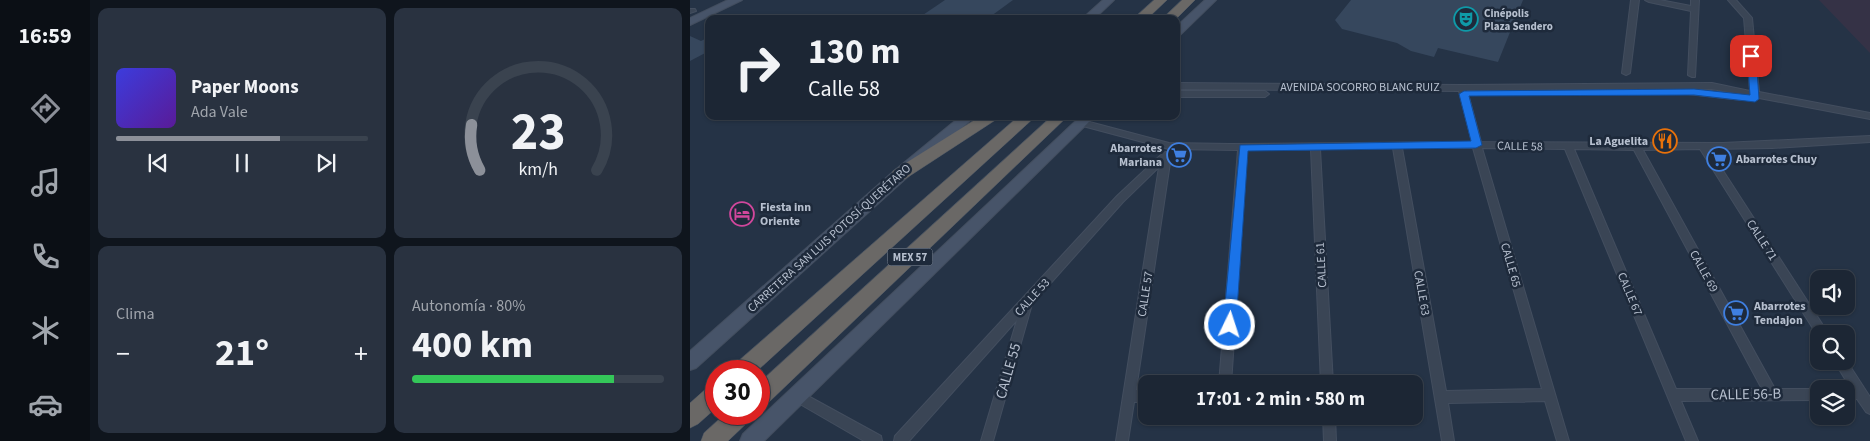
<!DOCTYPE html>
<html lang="es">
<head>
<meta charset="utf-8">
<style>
	body { margin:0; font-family:"Source Sans 3",sans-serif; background:#293240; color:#f1f3f6; height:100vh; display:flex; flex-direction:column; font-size:19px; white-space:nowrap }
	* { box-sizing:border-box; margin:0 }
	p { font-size:16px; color:#a0a5ac }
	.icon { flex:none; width:28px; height:28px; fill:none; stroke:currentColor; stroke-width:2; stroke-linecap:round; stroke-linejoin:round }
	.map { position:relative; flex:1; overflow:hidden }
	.side { display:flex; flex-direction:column; gap:8px; padding:8px; background:#0f151d; width:600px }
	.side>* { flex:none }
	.guide { position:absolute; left:15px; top:15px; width:475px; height:105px; border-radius:10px; box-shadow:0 1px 4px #0004,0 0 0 1px #3a434f; background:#1c2634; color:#f1f3f6; overflow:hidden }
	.fabs { position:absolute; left:1120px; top:270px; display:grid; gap:10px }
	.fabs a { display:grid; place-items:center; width:45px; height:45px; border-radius:10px; background:#1c2634; box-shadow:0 1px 4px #0004,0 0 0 1px #3a434f; font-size:25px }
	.speed { position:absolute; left:15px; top:360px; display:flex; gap:10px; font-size:25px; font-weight:700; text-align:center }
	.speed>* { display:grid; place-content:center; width:65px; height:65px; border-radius:50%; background:#1c2634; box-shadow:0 1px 4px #0004,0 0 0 1px #3a434f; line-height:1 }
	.speed .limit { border:8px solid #d22; background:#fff; color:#111 }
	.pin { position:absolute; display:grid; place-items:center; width:42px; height:42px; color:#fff; margin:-21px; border-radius:10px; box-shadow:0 2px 8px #0006 }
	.me { position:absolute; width:55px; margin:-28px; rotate:4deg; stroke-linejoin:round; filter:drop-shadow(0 0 4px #0008) }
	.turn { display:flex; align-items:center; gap:18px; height:105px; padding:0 20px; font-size:22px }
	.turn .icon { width:65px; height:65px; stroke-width:2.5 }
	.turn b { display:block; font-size:35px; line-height:42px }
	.big { font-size:38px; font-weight:700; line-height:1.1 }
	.side .tile { flex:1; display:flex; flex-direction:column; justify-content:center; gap:8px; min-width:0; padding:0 18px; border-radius:10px; background:#293240 }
	.side .dial { align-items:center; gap:0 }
	.dial svg { height:130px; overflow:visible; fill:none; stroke:#3a434f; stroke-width:7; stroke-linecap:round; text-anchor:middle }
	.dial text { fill:#f1f3f6; stroke:none }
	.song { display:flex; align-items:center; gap:15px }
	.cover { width:60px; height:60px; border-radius:8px; background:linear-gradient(135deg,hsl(240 70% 55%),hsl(270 70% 35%)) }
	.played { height:5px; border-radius:2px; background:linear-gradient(90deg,#8c9099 65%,#3a434f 65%) }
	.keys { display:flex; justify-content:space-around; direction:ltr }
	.heat { display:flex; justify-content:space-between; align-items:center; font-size:28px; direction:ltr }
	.charge { height:8px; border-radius:4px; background:linear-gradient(90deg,#34c759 80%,#3a434f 0) }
	.side .tiles { flex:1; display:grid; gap:8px; grid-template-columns:repeat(2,1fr) }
	.trip { position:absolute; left:448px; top:375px; width:285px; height:50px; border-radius:10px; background:#1c2634; box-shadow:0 1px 4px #0004,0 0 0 1px #3a434f; font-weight:700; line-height:50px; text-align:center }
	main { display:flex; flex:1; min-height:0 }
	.tab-bar { display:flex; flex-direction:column; width:90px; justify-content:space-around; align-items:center; background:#0b0f15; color:#a0a5ac }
	.tab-bar .icon { width:35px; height:35px }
	.tab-bar .current { color:#8c9099 }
	.tab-bar b { font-size:22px; color:#f1f3f6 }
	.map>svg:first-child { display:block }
	.medical { fill:#353246 }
	.building { fill:#36475d }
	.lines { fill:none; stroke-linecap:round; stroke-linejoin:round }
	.minor-casing { stroke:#434e5f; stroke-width:2 }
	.secondary-casing { stroke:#434e5f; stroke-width:2 }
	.trunk-casing { stroke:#445060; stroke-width:1 }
	.minor { fill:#3a4555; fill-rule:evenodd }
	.secondary { fill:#475469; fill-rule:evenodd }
	.trunk { fill:#6a6866; fill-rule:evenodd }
	.route { fill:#1a73e8; stroke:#114b97 }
	.labels { text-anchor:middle; stroke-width:5; stroke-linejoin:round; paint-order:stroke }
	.far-poi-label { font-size:11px; font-weight:bold; fill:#b7c0cf; stroke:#1e2a3b; text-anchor:start }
	.shield { fill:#1e2a3b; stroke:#8993a3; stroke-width:1 }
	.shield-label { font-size:11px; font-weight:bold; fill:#b7c0cf }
	.street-label { font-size:12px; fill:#b7c0cf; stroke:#1e2a3b }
	.poi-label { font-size:12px; font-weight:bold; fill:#b7c0cf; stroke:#1e2a3b; text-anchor:start }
	.near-street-label { font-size:15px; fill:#b7c0cf; stroke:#1e2a3b }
</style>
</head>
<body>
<main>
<nav class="tab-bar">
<b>16:59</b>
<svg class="icon current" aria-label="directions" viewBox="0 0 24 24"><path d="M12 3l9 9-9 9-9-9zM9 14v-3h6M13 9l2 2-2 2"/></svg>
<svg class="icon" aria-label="music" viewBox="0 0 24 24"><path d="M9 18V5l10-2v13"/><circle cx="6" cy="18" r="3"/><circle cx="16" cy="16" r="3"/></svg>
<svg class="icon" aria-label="phone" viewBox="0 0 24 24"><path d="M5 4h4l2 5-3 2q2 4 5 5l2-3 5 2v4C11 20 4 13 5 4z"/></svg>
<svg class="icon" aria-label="climate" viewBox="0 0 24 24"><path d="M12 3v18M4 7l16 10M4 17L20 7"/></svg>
<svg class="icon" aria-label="car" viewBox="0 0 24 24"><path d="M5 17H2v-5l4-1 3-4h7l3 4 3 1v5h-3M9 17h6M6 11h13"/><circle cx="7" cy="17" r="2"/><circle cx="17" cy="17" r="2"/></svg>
</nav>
<section class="side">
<div class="tiles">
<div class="tile">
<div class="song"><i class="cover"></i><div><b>Paper Moons</b><p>Ada Vale</p></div></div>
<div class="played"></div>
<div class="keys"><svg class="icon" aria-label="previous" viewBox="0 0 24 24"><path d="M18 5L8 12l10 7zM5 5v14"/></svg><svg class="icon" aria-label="pause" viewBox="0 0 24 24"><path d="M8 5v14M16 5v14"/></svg><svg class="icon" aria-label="next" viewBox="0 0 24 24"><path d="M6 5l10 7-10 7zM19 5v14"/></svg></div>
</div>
<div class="tile dial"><svg viewBox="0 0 100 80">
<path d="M14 69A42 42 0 1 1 86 69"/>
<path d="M14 69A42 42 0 0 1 9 41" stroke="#8c9099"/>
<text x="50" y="56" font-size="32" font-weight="700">23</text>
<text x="50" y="72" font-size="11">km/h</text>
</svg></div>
<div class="tile"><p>Clima</p>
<div class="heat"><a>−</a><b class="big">21°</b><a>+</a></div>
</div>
<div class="tile"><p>Autonomía · 80%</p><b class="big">400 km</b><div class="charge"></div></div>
</div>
</section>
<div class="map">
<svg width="1180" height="441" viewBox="0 0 1180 441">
	<rect width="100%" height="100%" fill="#253346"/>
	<!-- medical -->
	<polygon class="medical" points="1129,0 1180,0 1180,53"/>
	<!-- building -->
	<g class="building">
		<polygon points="255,0 323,0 297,19 227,19"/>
		<polygon points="661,0 833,0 808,62 748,48 744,57 721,51 707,43 652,29 645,20"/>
		<polygon points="0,36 11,41 19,37 19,51 0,61"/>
	</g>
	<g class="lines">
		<!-- minor casing -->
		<g class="minor-casing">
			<g id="minor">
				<polygon points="941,0 949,0 940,73 936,75 932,73"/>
				<polygon points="955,0 970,0 1001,6 1001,0 1009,0 1005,77 1002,77 998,75 1001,11 959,2"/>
				<path d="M1038,0h8l16,18 7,74 111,21v6l-111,-21 -4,3 -3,-1 -1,-4 -39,-7 -245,1 14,52 242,1 147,-7v6l-98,6 -63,1 117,181 2,4h-9v4l-119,-189 -57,1 132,239h45h-1v11l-138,1 17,40h-12l-121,-292 -83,-1 87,293h-12l-12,-40 -97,2 6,38h-12l-49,-293 -73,1 13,235h-12l-10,-235 -64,1 -16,234h-12l19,-234 -69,-1 -90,-24 -1,-2 4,-3 87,23 61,1 242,-2 -13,-51 -283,-2v-6l286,2 250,-2 38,8 -6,-73zM712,148h71l69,241 -96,2zM884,149l60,1 128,239h-86z"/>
				<polygon points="0,9 5,9 6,11 0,13"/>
				<polygon points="1000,89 1052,94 1056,97 1052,100 997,94 997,90"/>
				<polygon points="486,91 575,91 579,94 575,97 486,97"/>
				<polygon points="476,152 479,153 481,156 446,390 456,390 456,402 444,402 438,441 426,441 469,167 433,202 342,304 303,441 291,441 327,320 219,441 204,441 205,436 427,196 473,153"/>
				<polygon points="1156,360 1180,397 1180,414 1176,412 1167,399 1156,399 1156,389 1152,389 1160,387 1144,361"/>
				<polygon points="107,390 191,436 192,441 174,441 103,400 101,396 103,392"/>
				<polygon points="633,416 645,416 646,441 634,441"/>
			</g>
		</g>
		<!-- secondary casing -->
		<g class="secondary-casing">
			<g id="secondary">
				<polygon points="38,0 52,0 0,25 0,18"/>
				<polygon points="413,0 424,0 404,19 392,19"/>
				<polygon points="515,0 526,0 490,35 486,36 486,27"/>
				<polygon points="271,116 285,116 6,368 0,370 0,351 204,171"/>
				<polygon points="391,116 405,116 74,441 50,441 53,434"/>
			</g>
		</g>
		<!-- trunk casing -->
		<g class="trunk-casing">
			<g id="trunk">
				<polygon points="464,0 477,0 457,19 443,19"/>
				<polygon points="492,0 505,0 486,19 472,19"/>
				<polygon points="291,116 309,116 307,119 215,179 209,181 203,179 201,175 203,171"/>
				<polygon points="329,116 346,116 67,371 42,371 45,364"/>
				<polygon points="362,116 378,116 77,404 69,407 69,383"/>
				<polygon points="26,384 26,408 8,424 0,428 0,403 18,387"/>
				<polygon points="35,414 62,414 59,421 38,441 11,441 14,433"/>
			</g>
		</g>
		<!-- minor -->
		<use href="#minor" class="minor"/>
		<!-- secondary -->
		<use href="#secondary" class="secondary"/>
		<!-- trunk -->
		<use href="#trunk" class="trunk"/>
	</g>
	<!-- route -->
	<polygon class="route" points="1061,53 1066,56 1069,99 1065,102 1004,95 779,96 792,145 786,148 558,151 546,325 544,329 540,330 535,329 533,325 550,145 781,141 769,94 774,91 1004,89 1060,95 1057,56"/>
	<!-- icons -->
	<defs>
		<g id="theatre-ring" transform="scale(1.25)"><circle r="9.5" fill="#1e2a3b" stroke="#0f9aa8" stroke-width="1.5"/><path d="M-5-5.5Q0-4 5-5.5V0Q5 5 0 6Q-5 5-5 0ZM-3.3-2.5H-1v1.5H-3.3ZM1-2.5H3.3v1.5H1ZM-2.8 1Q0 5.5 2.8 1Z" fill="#0f9aa8"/></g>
		<g id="restaurant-ring" transform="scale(1.25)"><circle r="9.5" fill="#1e2a3b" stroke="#e8710a" stroke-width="1.5"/><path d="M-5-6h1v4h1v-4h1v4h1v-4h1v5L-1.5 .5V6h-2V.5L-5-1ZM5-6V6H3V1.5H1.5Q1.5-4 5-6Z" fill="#e8710a"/></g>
		<g id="supermarket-ring" transform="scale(1.25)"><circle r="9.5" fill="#1e2a3b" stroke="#3f7fe0" stroke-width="1.5"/><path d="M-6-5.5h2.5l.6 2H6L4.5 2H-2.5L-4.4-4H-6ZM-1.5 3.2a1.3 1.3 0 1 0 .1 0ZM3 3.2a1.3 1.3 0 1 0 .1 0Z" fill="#3f7fe0"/></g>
		<g id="hotel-ring" transform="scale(1.25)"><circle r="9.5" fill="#1e2a3b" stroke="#d1479c" stroke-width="1.5"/><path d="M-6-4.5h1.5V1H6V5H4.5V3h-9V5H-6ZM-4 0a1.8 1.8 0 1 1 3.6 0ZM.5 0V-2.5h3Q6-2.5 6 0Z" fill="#d1479c"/></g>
	</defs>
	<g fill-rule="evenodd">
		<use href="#theatre-ring" x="776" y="19"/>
		<use href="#restaurant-ring" x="975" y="141"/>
		<use href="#supermarket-ring" x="489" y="155"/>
		<use href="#supermarket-ring" x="1029" y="159"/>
		<use href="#hotel-ring" x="52" y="214"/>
		<use href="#supermarket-ring" x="1046" y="313"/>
	</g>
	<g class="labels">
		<!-- far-poi labels -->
		<g class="far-poi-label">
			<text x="794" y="17">Cinépolis<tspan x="794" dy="13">Plaza Sendero</tspan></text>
		</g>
		<!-- shield labels -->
		<rect class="shield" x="197.5" y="248.5" width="45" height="17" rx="4"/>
		<g class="shield-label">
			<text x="220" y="261">MEX 57</text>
		</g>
		<!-- street labels -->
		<g class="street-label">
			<text x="670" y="91">AVENIDA SOCORRO BLANC RUIZ</text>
			<text transform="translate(830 146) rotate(1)" y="4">CALLE 58</text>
			<text transform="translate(139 238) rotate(-42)" y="4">CARRETERA SAN LUIS POTOSÍ-QUERÉTARO</text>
			<text transform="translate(1072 240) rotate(57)" y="4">CALLE 71</text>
			<text transform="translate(631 265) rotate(-93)" y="4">CALLE 61</text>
			<text transform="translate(821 265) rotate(74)" y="4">CALLE 65</text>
			<text transform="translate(1014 271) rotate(61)" y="4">CALLE 69</text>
			<text transform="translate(732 293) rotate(80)" y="4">CALLE 63</text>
			<text transform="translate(455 294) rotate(-81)" y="4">CALLE 57</text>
			<text transform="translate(940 294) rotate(67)" y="4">CALLE 67</text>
			<text transform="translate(342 297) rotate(-48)" y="4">CALLE 53</text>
		</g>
		<!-- poi labels -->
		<g class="poi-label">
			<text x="958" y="145" text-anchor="end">La Aguelita</text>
			<text x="472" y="152" text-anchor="end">Abarrotes<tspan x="472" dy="14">Mariana</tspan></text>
			<text x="1046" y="163">Abarrotes Chuy</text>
			<text x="70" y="211">Fiesta inn<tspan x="70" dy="14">Oriente</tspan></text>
			<text x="1064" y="310">Abarrotes<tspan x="1064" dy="14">Tendajon</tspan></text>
		</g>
		<!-- near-street labels -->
		<g class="near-street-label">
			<text transform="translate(318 371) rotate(-74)" y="5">CALLE 55</text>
			<text transform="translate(1056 394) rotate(-1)" y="5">CALLE 56-B</text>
		</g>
	</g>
</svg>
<div class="fabs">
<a><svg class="icon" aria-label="sound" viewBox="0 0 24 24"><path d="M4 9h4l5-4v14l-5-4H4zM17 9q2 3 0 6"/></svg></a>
<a><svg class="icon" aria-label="search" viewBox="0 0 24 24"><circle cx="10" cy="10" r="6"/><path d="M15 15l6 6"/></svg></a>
<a><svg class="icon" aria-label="layers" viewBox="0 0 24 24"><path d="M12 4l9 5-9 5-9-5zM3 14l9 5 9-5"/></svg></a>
</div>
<div class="speed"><div class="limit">30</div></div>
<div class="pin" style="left:1061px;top:56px;background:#d93025"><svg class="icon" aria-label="arrive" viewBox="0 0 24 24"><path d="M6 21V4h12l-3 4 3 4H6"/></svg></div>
<svg class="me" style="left:540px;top:325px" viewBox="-20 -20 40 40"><circle r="17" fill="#1a73e8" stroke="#fff" stroke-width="3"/><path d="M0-11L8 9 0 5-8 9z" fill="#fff"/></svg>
<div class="trip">17:01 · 2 min · 580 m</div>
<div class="guide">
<div class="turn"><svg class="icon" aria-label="right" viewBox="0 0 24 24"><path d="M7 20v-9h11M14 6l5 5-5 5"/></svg><div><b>130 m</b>Calle 58</div></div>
</div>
</div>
</main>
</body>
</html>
